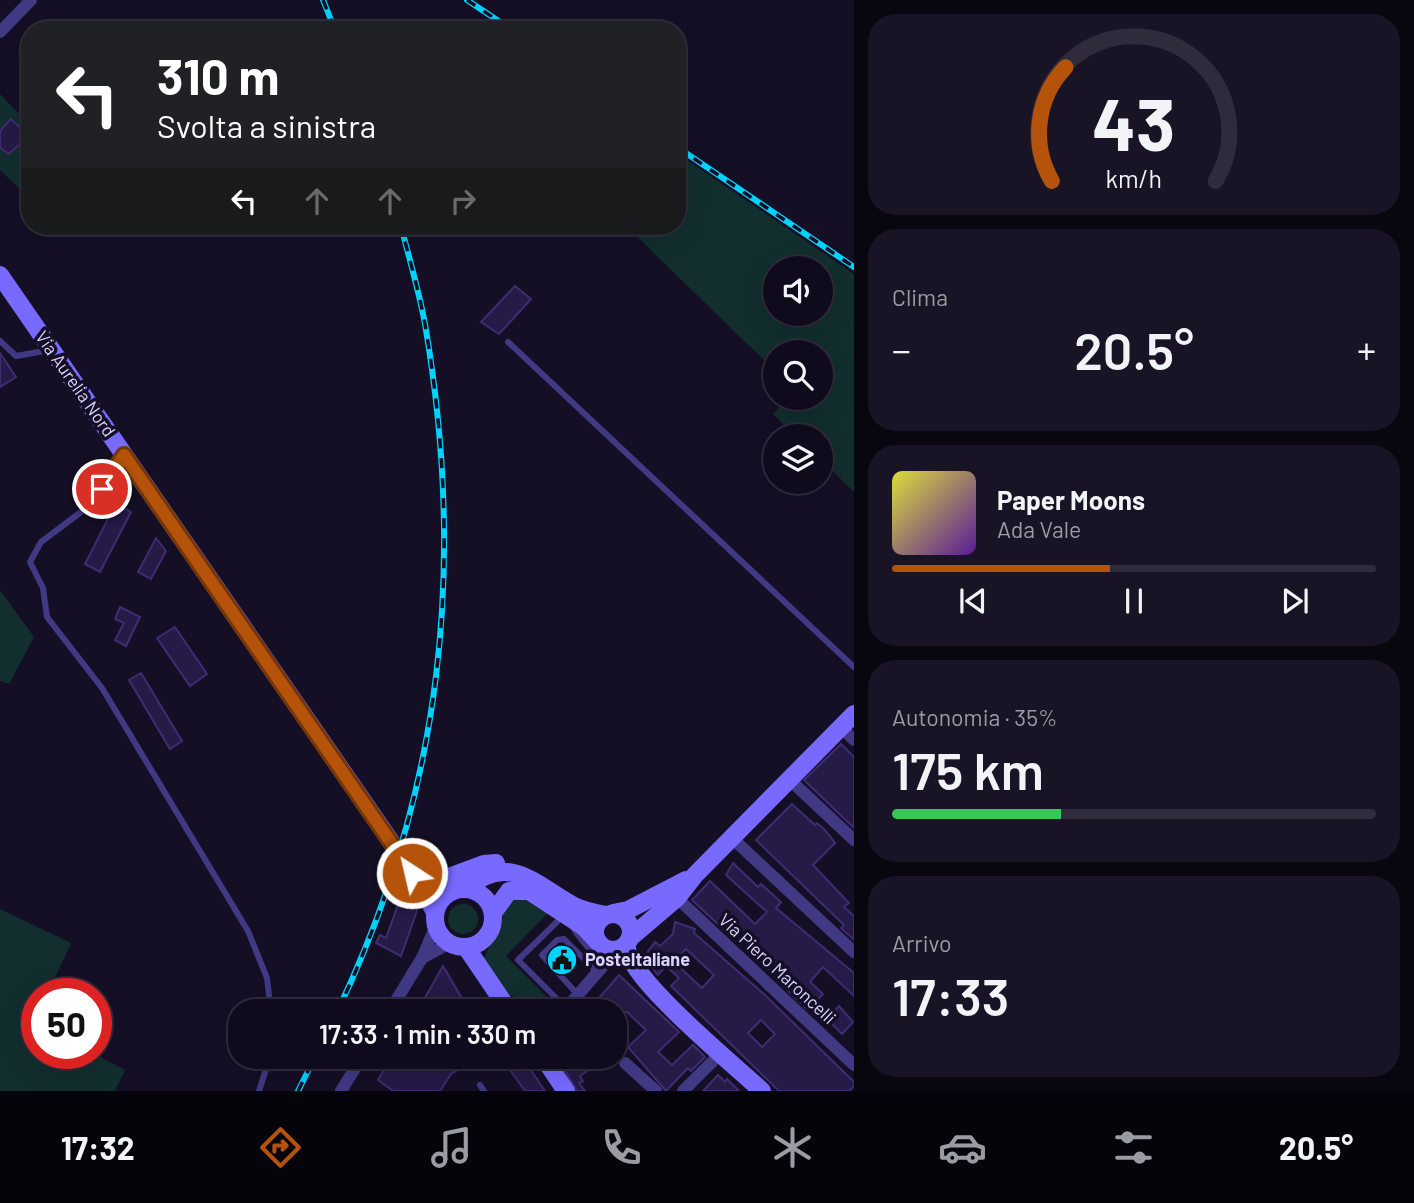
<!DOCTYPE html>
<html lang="it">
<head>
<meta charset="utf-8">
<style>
	body { margin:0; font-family:Barlow,sans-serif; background:#181425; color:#f1f3f6; height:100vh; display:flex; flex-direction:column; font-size:26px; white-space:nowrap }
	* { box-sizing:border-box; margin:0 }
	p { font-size:23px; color:#9b9ba3 }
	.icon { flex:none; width:38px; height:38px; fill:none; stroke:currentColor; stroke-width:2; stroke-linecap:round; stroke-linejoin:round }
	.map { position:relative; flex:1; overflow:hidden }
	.sheet { display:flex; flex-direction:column; gap:14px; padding:14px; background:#08060f; width:560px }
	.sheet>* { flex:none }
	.hud { position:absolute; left:21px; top:21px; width:665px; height:214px; border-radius:28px; box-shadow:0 7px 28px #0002,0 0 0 2px #2f2b3b; background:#202124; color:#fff; overflow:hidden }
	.tools { position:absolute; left:763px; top:256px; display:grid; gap:14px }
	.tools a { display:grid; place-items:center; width:70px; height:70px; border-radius:50%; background:#0f0b1c; box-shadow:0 7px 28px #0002,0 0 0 2px #2f2b3b; font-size:35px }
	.speed { position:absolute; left:21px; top:978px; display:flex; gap:14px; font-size:35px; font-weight:700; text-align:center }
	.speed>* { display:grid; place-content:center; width:91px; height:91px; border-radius:50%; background:#0f0b1c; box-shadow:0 7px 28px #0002,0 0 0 2px #2f2b3b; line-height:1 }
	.speed .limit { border:10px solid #d22; background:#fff; color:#111 }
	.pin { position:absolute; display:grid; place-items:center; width:60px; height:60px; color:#fff; margin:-30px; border:4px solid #fff; border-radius:50%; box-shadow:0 2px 7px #0007 }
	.me { position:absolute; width:77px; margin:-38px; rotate:325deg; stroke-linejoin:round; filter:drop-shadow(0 0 5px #0008) }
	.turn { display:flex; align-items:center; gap:24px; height:147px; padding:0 21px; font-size:32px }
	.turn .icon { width:91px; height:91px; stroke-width:2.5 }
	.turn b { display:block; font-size:49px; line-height:60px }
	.lanes { display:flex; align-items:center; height:66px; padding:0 21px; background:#0003; justify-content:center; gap:35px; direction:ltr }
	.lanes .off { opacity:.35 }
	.big { font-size:52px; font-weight:600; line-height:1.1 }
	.sheet .card { flex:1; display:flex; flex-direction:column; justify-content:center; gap:10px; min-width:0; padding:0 24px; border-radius:28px; background:#181425 }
	.sheet .dial { align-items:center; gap:0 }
	.dial svg { height:182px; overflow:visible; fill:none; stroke:#2f2b3b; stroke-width:7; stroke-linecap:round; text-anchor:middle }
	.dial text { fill:#f1f3f6; stroke:none }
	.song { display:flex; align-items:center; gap:21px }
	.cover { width:84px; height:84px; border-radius:10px; background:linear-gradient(135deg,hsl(60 70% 55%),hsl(270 70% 35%)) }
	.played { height:7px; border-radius:4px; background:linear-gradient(90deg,#b45309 45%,#2f2b3b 45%) }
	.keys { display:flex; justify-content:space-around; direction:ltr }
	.heat { display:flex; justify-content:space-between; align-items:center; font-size:38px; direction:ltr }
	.charge { height:10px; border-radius:5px; background:linear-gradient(90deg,#34c759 35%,#2f2b3b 0) }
	.trip { position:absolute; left:228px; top:999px; width:399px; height:70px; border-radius:28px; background:#0f0b1c; box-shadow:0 7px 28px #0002,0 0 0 2px #2f2b3b; font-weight:600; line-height:70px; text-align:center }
	.dock { display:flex; height:112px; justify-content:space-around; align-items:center; background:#06040b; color:#9b9ba3 }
	.dock .icon { width:49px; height:49px }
	.dock .active { color:#b45309 }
	.dock b { font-size:32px; color:#f1f3f6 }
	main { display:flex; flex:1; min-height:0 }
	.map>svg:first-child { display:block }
	.green { fill:#122e2f; fill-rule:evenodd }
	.building { fill:#261a46; stroke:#3f2c72; stroke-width:2; fill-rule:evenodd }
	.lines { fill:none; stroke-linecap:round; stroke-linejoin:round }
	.lane { stroke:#413984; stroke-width:6 }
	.street { stroke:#413984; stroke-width:12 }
	.secondary { stroke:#786aff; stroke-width:18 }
	.rail-casing { stroke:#00d3fe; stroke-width:6 }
	.rail { stroke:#140f25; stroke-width:3.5; stroke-dasharray:10; stroke-linecap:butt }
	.route-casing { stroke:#753606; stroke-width:18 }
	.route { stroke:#b45309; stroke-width:12 }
	.labels { text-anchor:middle; stroke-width:7; stroke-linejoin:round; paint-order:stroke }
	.street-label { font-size:18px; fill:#dbd3ff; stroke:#140f25 }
	.poi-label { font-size:18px; font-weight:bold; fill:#dbd3ff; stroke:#140f25; text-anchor:start }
</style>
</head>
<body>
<main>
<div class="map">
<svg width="854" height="1091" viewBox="0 0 854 1091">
	<rect width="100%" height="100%" fill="#140f25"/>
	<!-- green -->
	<g class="green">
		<polygon points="0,94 30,125 30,199 0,170"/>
		<path d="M677,153l177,121v218l-33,-32v-24h-25l-23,-22 16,-17h32v-45h-46v19l-149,-145h51zM775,268h46v45h-46z"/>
		<polygon points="0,590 34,637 9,684 0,681"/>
		<path d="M525,894l23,19 -42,43 45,45c-29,7 -61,-11 -67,-43l27,-62z"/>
		<circle cx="463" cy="919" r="15"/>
		<polygon points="0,909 71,943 54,980 83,994 37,994 37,1054 95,1054 125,1070 115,1091 0,1091"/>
	</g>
	<!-- building -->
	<g class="building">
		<polygon points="11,119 24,132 21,135 25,139 9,154 0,148 0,131"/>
		<polygon points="515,286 531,299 499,334 481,322"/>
		<polygon points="0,353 16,377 0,387"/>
		<polygon points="116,503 131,512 100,572 85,564"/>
		<polygon points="156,538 166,551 151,579 138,572"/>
		<polygon points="120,607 140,617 126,646 115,640 124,623 115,619"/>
		<polygon points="175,627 207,674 190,686 157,638"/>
		<polygon points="141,673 182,741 170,749 129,680"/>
		<polygon points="841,744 854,757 854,828 804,780"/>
		<polygon points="792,804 815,825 817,823 825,830 835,843 813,865 849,903 844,907 854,916 854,940 841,928 844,925 756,840"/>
		<polygon points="733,863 758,887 761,884 781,902 776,908 854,973 854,996 823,967 810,982 823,994 808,1010 781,984 741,937 737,942 692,900 710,881 755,924 767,912 726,875"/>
		<polygon points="399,902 418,908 401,956 376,943 380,935 386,938"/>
		<path d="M675,922l20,7 -1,4 71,62 89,87v4l-5,5h-70l-108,-105 8,-8 -13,-12 -8,9 -14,-18 11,-15 5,4 13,-12zM686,949l28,26 -12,13 -28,-26zM761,1020l14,14 -13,13 -14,-14z"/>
		<polygon points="560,947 575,961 565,972 551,957"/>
		<polygon points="443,966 470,1012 417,1012"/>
		<polygon points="619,975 679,1032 658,1052 672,1065 693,1045 705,1057 691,1071 688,1068 666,1091 628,1047 646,1030 627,1012 587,1012"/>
		<polygon points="839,1006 853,1022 842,1034 827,1019"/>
		<polygon points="391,1057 479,1057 451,1074 440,1091 393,1091 378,1080"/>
		<polygon points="522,1057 545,1091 525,1091 508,1067"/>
		<polygon points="563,1057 582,1057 590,1069 580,1076 583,1081 579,1083 585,1091 577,1091 559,1060"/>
		<polygon points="718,1075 725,1082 727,1079 739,1091 703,1091"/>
	</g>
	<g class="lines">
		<!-- lane -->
		<g class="lane">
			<polyline points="0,341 16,356 50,350"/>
			<polyline points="508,342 854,667"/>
			<polyline points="123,456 81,512 41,542 30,562 43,588 47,617 102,688 248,931 267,978 271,1012"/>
			<polyline points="563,916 518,960 566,1008"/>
			<polyline points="578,995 542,955 557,940 564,939 598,973"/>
			<polyline points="480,1085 484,1091"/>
			<polyline points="259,1091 270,1057"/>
		</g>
		<!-- street -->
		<g class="street">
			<polyline points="0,32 31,0"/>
			<polyline points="841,727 854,740"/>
			<polyline points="790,780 854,840"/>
			<polyline points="732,838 854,952"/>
			<polyline points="677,898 854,1065"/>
			<polyline points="422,958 450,943"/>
			<polyline points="389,1012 422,958 436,925"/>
			<path d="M563,1012l40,-46c-4,-15 -23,-28 -30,-45"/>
			<polyline points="625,1063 656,1091"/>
			<polyline points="341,1091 362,1057"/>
			<polyline points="683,1091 721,1053"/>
		</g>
		<!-- secondary -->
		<g class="secondary">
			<polyline points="0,275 412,872 435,912"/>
			<polyline points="412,872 433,883 484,864 496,863"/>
			<path d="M467,889c41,-39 71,-2 107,17 10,5 21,7 32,9"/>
			<circle cx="464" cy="918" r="29"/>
			<polyline points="493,913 509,891 529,891 584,927 596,940"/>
			<polyline points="613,913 628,910 686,880"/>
			<circle cx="613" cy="932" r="18"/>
			<polyline points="630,938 677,898 695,875 854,714"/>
			<path d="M627,944c-5,30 110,123 135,147"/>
			<polyline points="466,947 510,1012"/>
			<polyline points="543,1057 566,1091"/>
		</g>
		<!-- rail casing -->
		<g class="rail-casing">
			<g id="rail">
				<polyline points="323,0 335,30"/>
				<polyline points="467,0 512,30"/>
				<polyline points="677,147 854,267"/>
				<path d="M337,1012c106,-221 129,-448 88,-688 -6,-33 -16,-66 -24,-98"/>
				<polyline points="298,1091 315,1057"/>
			</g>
		</g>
		<!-- rail -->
		<use href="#rail" class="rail"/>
	</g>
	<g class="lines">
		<!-- route casing -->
		<g class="route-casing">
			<polyline id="route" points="102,489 124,455 412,873"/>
		</g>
		<!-- route -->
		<use href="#route" class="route"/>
	</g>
	<!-- icons -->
	<defs>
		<g id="civic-disc" transform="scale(1.575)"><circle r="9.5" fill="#00d3fe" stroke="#140f25"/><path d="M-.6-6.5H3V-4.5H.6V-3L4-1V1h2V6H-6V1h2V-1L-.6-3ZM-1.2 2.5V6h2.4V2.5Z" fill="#111"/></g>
	</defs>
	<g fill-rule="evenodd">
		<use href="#civic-disc" x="562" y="960"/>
	</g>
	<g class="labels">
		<!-- street labels -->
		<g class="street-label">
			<text transform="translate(75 384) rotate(55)" y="6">Via Aurelia Nord</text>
			<text transform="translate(777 969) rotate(43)" y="6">Via Piero Maroncelli</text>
		</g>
		<!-- poi labels -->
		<g class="poi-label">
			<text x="585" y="966">PosteItaliane</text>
		</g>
	</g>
</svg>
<div class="tools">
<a><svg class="icon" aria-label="sound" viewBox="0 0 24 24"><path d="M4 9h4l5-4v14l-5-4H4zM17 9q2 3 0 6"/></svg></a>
<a><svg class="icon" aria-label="search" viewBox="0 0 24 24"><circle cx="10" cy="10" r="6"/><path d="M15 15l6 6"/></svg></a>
<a><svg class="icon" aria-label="layers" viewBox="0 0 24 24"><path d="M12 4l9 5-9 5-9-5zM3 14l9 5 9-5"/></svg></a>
</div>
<div class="speed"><div class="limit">50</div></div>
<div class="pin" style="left:102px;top:489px;background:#d93025"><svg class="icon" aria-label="arrive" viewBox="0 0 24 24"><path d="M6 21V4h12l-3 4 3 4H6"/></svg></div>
<svg class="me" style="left:412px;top:873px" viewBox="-20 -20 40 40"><circle r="17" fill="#b45309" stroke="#fff" stroke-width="3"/><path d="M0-11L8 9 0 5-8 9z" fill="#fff"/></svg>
<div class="trip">17:33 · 1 min · 330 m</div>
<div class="hud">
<div class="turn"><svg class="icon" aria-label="left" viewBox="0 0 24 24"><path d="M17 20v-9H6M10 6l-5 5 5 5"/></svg><div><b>310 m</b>Svolta a sinistra</div></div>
<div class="lanes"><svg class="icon" aria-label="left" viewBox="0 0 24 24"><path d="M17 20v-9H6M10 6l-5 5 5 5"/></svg><svg class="icon off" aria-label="ahead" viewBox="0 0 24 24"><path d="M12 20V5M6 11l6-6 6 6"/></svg><svg class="icon off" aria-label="ahead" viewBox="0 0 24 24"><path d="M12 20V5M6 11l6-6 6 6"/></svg><svg class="icon off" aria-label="right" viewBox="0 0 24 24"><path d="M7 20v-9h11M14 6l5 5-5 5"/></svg></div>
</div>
</div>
<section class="sheet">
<div class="card dial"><svg viewBox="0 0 100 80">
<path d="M14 69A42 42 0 1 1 86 69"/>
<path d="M14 69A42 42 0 0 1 20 19" stroke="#b45309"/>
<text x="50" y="56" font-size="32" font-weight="700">43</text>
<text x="50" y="72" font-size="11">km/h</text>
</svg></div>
<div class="card"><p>Clima</p>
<div class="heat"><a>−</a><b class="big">20.5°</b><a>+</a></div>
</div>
<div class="card">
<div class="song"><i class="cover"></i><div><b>Paper Moons</b><p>Ada Vale</p></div></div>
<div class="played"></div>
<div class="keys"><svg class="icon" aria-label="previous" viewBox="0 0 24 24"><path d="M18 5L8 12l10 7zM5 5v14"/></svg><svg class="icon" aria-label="pause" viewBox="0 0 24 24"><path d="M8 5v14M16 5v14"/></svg><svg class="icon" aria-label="next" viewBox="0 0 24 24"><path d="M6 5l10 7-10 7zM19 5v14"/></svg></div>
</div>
<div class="card"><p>Autonomia · 35%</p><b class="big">175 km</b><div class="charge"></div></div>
<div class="card"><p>Arrivo</p><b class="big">17:33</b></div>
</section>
</main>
<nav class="dock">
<b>17:32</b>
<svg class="icon active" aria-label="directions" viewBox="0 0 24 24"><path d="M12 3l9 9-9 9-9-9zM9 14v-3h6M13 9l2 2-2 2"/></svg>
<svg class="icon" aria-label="music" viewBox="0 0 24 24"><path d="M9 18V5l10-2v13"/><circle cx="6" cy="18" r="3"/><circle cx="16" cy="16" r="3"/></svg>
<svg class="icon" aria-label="phone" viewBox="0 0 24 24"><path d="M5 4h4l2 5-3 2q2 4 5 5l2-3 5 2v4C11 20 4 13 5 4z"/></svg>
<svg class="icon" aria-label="climate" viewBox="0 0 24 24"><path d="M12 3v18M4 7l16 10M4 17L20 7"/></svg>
<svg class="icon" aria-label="car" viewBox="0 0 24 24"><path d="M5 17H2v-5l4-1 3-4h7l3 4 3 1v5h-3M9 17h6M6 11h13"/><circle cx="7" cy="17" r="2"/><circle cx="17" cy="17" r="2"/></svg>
<svg class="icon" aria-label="filters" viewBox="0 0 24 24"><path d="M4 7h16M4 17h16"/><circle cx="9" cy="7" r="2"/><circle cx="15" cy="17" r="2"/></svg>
<b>20.5°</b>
</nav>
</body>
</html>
